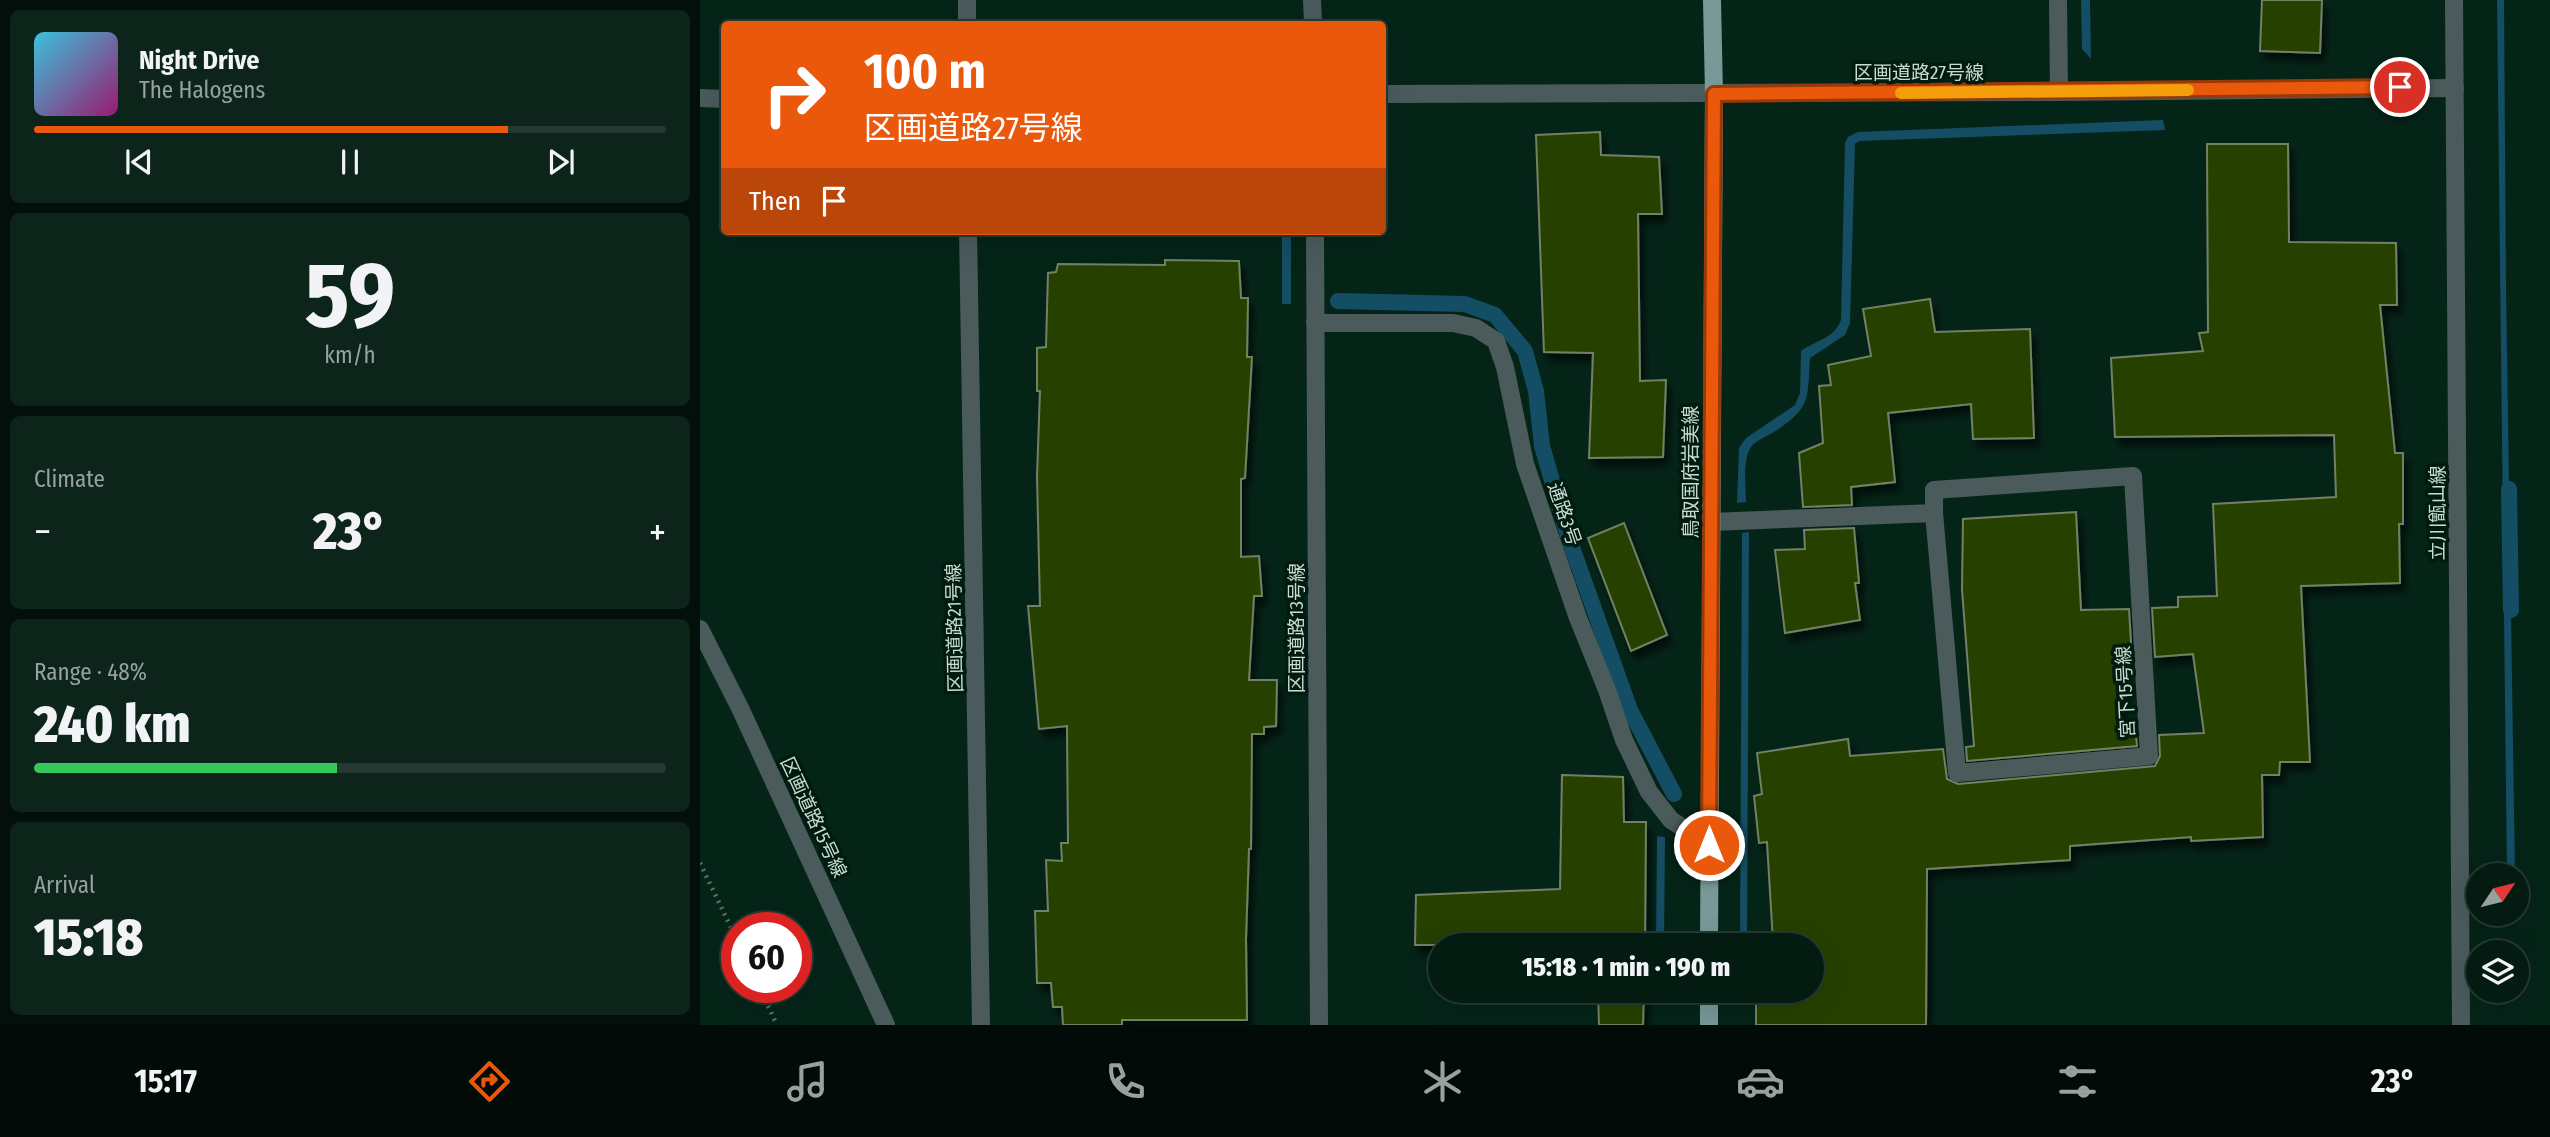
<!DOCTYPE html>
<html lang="en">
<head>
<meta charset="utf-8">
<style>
	body { margin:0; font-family:"Fira Sans Condensed","Noto Sans JP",sans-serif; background:#0d241b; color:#f1f3f6; height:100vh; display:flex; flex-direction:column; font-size:26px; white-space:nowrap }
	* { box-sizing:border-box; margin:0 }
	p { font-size:23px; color:#97a19f }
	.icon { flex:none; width:38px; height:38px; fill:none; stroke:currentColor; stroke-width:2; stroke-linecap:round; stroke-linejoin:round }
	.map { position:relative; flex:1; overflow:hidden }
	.drawer { display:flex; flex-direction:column; gap:10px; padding:10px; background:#020f0a; width:700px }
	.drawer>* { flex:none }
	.guide { position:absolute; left:21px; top:21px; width:665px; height:214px; border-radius:7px; box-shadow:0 7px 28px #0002,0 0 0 2px #253932; background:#ea580c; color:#fff; overflow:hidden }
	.needle { width:46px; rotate:55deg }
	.tools { position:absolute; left:1766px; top:863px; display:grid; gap:14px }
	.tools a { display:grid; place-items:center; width:63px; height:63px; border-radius:50%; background:#041b12; box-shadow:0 7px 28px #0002,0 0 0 2px #253932; font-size:35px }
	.speed { position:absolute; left:21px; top:912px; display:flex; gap:14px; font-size:35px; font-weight:700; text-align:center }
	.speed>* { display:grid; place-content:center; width:91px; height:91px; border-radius:50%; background:#041b12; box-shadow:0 7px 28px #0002,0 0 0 2px #253932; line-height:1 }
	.speed .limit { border:10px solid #d22; background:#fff; color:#111 }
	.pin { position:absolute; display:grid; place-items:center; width:60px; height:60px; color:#fff; margin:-30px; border:4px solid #fff; border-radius:50%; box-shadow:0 2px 7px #0007 }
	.me { position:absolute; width:77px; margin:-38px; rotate:0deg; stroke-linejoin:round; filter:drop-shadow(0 0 5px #0008) }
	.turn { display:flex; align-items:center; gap:24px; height:147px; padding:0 28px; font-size:32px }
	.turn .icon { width:91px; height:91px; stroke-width:2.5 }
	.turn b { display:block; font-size:49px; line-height:60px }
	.then { display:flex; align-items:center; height:66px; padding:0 28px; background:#0003; gap:14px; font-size:26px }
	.big { font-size:52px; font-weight:800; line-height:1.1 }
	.drawer .card { flex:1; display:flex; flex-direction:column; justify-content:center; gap:10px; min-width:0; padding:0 24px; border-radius:10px; background:#0d241b }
	.drawer .dial { align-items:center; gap:0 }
	.dial b { font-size:91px; line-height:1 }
	.song { display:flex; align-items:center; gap:21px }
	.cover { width:84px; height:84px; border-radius:10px; background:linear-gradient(135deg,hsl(190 70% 55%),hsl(320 70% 35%)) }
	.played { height:7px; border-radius:4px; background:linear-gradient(90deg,#ea580c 75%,#253932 75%) }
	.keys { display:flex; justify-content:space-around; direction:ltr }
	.heat { display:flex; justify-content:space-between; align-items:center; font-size:38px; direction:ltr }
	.charge { height:10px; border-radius:5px; background:linear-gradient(90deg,#34c759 48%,#253932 0) }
	.trip { position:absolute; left:728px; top:933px; width:396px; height:70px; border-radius:35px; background:#041b12; box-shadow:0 7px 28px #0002,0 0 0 2px #253932; font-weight:800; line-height:70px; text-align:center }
	.menu { display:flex; height:112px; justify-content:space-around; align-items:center; background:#020b07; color:#97a19f }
	.menu .icon { width:49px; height:49px }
	.menu .selected { color:#ea580c }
	.menu b { font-size:32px; color:#f1f3f6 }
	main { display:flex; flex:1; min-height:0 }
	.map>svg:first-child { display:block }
	.water { fill:#144e64 }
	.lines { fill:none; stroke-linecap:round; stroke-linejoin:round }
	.stream { stroke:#144e64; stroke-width:16 }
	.building { fill:#263f00; stroke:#728064; stroke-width:2; filter:url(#shadow) }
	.path { stroke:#597267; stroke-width:4.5; stroke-dasharray:2 5; stroke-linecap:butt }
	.minor { stroke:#4b5b5b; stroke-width:18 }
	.major { stroke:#779998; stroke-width:18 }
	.route-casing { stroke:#983908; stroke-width:18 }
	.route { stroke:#ea580c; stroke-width:12 }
	.slow { stroke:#f59e0b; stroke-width:12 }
	.labels { text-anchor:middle; stroke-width:7; stroke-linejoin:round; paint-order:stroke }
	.street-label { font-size:19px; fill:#cadbd2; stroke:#001b0f }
</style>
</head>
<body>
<main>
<section class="drawer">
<div class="card">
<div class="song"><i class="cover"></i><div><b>Night Drive</b><p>The Halogens</p></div></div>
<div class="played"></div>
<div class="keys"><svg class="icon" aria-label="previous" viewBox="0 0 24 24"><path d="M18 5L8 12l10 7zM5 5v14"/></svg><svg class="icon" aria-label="pause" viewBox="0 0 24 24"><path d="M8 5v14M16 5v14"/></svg><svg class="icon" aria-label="next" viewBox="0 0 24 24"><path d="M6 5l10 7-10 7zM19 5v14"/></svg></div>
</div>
<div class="card dial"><b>59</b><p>km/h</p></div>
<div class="card"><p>Climate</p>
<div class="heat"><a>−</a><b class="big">23°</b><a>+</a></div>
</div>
<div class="card"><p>Range · 48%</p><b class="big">240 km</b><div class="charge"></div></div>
<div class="card"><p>Arrival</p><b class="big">15:18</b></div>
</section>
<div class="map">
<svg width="1850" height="1025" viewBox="0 0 1850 1025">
	<defs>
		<filter id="shadow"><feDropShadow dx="4.5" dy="8" stdDeviation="3.5" flood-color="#0009"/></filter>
	</defs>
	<rect width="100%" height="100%" fill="#052418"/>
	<!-- water -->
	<g class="water">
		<polygon points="1381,0 1390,0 1391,59 1382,49"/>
		<polygon points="1797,0 1804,0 1806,288 1815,875 1807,875"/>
		<path d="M1463,120l2,10 -306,11 -4,3 -5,179 -5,12 -35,23c-3,42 2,49 -36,74 -7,4 -19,9 -23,15 -9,14 -5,39 -5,55l-9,1 2,-55 7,-10 49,-33 5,-12 1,-42c15,-11 33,-12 40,-31l4,-177 3,-6 10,-5z"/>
		<rect x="582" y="231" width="9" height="73"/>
		<polygon points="1049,532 1047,945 1040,945 1042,533"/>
		<polygon points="957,836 965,837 964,945 956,945"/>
	</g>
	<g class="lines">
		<!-- stream -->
		<g class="stream">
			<polyline points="638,301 765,304 795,315 825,351 836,391 842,446 869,539 930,710 974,794"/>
			<polyline points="1809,489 1811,610"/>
		</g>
	</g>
	<!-- building -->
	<g class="building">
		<polygon points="1562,0 1622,0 1620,53 1560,51"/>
		<polygon points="900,132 901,155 959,157 962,214 938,214 940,381 966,380 963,457 889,458 893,353 844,352 836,135"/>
		<polygon points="1507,144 1588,144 1589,242 1696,243 1697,305 1680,305 1695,453 1703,453 1703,524 1699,524 1700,583 1601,586 1610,762 1580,762 1579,775 1562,775 1563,837 1491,841 1491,837 1370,846 1370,860 1227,869 1226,1025 1056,1025 1056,990 1111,990 1111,945 1056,945 1073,942 1067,842 1059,843 1054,796 1062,794 1057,753 1148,739 1150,756 1243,749 1247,779 1258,784 1455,766 1460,756 1459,735 1504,733 1493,654 1455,657 1452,608 1478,607 1478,597 1517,596 1513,504 1636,497 1634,435 1415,437 1411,358 1503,351 1499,333 1508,332"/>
		<polygon points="465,260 539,261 541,298 548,298 547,357 552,357 545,478 541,479 541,557 559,556 562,596 554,596 549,680 577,680 576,726 564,727 564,734 552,734 551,849 549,849 546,939 547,1020 422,1020 422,1025 363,1025 362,1007 353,1007 351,983 337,983 335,911 348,911 346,860 362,861 361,843 368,843 367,726 339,729 328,606 340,606 337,477 340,391 337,391 337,348 346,347 348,273 356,272 358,264 465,265"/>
		<polygon points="1230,299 1235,332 1330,329 1334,438 1273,439 1271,404 1188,413 1195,482 1151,487 1152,505 1103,507 1099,453 1123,443 1119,386 1131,385 1128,365 1171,356 1163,309"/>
		<polygon points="1376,512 1381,610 1429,609 1432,659 1419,660 1420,737 1436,736 1437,746 1267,761 1266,747 1274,746 1262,589 1263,519"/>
		<polygon points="924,523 967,635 931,651 888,538"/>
		<polygon points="1154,528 1159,583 1155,583 1160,620 1085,633 1075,550 1105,549 1104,530"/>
		<polygon points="862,775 923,777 924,822 946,822 945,945 715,945 716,895 860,889"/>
		<polygon points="898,990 944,990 943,1025 899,1025"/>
	</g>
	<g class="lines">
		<!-- path -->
		<g class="path">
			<polyline points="0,863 37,940"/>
			<polyline points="59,987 77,1025"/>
		</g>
		<!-- minor -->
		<g class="minor">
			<polyline points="612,0 613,24"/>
			<polyline points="1358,0 1359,92"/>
			<polyline points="1754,0 1761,1025"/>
			<polyline points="267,24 267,0"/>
			<polyline points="682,94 1359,92 1755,88"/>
			<polyline points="0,98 24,99"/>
			<polyline points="268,231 281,1025"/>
			<polyline points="615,231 619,1025"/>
			<polyline points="615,323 753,323 776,328 796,341 805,367 825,464 878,618 907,690 924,740 949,792 971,820 1009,845"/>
			<polyline points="1011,522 1234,513 1234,490 1433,476 1449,756 1257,773 1234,513"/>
			<polyline points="0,629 40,708 186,1025"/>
		</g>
		<!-- major -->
		<g class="major">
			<polyline points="1009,945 1014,94 1012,0"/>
			<polyline points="1009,1025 1009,990"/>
		</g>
	</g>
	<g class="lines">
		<!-- route casing -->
		<g class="route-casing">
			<polyline id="route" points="1009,845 1014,94 1700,87"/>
		</g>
		<!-- route -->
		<use href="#route" class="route"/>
		<!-- slow -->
		<polyline class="slow" points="1201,93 1488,90"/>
	</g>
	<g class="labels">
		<!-- street labels -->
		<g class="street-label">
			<text x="1219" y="79">区画道路27号線</text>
			<text transform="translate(990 472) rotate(-90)" y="7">鳥取国府岩美線</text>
			<text transform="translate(1737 513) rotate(-90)" y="7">立川甑山線</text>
			<text transform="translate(865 514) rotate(71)" y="7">通路3号</text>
			<text transform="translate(254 628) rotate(-91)" y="7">区画道路21号線</text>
			<text transform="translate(596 628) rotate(-90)" y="7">区画道路13号線</text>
			<text transform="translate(1425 692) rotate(-93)" y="7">宮下15号線</text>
			<text transform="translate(114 817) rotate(65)" y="7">区画道路15号線</text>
		</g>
	</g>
</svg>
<div class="tools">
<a><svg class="needle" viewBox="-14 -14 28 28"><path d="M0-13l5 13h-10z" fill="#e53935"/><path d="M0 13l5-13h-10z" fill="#97a19f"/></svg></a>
<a><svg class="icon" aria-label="layers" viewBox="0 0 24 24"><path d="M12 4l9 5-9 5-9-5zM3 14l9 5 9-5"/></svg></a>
</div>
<div class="speed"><div class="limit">60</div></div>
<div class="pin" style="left:1700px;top:87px;background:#d93025"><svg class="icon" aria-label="arrive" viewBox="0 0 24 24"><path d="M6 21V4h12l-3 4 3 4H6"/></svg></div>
<svg class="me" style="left:1009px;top:845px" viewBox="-20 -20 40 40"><circle r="17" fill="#ea580c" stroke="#fff" stroke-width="3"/><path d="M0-11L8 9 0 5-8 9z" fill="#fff"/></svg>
<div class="trip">15:18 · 1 min · 190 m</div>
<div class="guide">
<div class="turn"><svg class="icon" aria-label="right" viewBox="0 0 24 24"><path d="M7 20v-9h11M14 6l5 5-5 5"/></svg><div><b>100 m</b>区画道路27号線</div></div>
<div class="then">Then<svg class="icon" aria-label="arrive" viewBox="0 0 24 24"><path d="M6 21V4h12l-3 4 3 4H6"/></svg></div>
</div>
</div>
</main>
<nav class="menu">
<b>15:17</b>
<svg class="icon selected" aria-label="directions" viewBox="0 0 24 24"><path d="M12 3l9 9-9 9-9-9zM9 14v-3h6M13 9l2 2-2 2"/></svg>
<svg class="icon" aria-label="music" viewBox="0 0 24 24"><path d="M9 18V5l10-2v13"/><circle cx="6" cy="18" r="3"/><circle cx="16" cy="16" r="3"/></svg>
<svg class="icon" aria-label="phone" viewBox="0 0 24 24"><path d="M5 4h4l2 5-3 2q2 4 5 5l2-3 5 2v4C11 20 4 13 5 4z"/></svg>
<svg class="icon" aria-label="climate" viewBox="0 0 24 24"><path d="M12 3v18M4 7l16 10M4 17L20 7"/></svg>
<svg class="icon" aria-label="car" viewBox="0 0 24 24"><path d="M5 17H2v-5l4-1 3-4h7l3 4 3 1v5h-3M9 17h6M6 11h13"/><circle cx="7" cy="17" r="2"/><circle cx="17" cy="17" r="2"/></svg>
<svg class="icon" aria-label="filters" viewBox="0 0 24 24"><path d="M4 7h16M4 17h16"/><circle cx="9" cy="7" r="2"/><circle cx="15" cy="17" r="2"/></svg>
<b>23°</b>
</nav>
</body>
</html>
